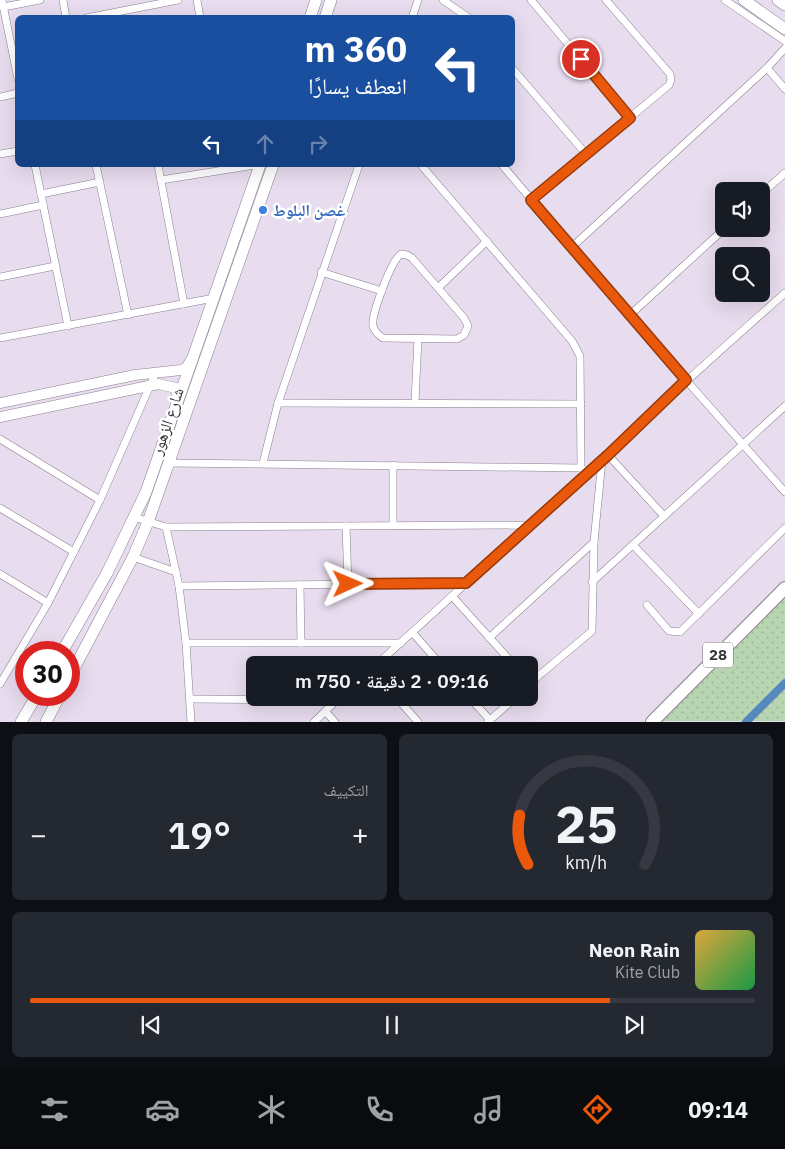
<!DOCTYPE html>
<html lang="ar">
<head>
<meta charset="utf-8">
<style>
	body { margin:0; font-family:"IBM Plex Sans","Noto Naskh Arabic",sans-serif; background:#242831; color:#f1f3f6; direction:rtl; height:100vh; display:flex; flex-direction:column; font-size:19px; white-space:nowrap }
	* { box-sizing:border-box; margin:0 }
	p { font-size:16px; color:#9ea1a6 }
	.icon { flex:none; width:28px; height:28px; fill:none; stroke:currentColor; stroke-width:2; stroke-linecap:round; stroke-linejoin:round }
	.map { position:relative; height:722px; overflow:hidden; direction:ltr }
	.details { display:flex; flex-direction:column; gap:12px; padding:12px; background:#0d0f14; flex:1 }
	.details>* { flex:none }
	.hud { position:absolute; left:15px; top:15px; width:500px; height:152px; border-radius:8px; box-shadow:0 5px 20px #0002; direction:rtl; background:#1a4fa0; color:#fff; overflow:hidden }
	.fabs { position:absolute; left:715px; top:182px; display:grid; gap:10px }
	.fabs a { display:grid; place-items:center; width:55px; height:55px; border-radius:8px; background:#171b24; box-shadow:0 5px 20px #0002; font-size:25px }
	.speed { position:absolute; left:15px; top:641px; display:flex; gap:10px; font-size:25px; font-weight:700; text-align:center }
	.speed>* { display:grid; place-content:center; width:65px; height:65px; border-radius:50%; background:#171b24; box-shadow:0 5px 20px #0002; line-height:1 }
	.speed .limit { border:8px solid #d22; background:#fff; color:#111 }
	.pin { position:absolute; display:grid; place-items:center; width:42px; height:42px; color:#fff; margin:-21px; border:2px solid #fff; border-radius:50%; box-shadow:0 1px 5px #0007 }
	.me { position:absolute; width:55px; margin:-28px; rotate:89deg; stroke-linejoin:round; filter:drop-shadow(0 0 4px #0008) }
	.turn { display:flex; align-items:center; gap:18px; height:105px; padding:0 25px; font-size:22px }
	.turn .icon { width:65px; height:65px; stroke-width:2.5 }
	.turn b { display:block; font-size:35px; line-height:42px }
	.lanes { display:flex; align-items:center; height:48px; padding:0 25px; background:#0003; justify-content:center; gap:25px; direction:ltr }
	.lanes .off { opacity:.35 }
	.big { font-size:38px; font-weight:600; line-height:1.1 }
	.details .card { flex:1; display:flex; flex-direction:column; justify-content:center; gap:8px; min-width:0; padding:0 18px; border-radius:8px; background:#242831 }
	.details .dial { align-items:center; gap:0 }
	.dial svg { height:130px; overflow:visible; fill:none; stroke:#363941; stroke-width:7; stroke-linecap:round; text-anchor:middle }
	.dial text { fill:#f1f3f6; stroke:none }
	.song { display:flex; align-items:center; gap:15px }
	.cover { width:60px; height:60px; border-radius:8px; background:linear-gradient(135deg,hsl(40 70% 55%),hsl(140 70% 35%)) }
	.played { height:5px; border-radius:2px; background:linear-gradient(90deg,#ea580c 80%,#363941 80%) }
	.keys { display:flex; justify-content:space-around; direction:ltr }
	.heat { display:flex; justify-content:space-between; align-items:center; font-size:28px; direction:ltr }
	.details .tiles { flex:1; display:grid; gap:12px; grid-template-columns:1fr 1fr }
	.card:last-child { grid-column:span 2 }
	.trip { position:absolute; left:246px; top:656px; width:292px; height:50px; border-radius:8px; background:#171b24; box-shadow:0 5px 20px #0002; font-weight:600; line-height:50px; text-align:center; direction:rtl }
	.menu { display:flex; height:80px; justify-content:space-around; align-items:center; background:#090b0e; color:#9ea1a6 }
	.menu .icon { width:35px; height:35px }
	.menu .on { color:#ea580c }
	.menu b { font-size:22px; color:#f1f3f6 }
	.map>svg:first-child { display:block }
	.grass { fill:url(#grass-dots) }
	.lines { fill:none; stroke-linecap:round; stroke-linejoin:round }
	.canal { stroke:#5589bd; stroke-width:8 }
	.street-casing { stroke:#897f90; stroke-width:8 }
	.secondary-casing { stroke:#897f90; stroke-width:11 }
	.primary-casing { stroke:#897f90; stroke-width:12 }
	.highway-casing { stroke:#897f90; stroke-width:14 }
	.street { stroke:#fff; stroke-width:7 }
	.secondary { stroke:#fff; stroke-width:10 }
	.primary { stroke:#fff; stroke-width:11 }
	.highway { stroke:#fff; stroke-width:12 }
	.route-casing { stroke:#983908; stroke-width:12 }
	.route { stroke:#ea580c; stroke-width:9 }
	.shop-dot { fill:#3f7fe0; stroke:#fff; stroke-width:2 }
	.labels { text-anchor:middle; stroke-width:5; stroke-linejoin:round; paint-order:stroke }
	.shield { fill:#fff; stroke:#747176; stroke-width:1 }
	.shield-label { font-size:15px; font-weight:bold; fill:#38343b }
	.shop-label { font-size:16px; font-weight:bold; fill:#366cbe; stroke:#fff; text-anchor:start }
	.street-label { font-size:16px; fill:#38343b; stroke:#fff }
</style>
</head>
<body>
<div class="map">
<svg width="785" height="722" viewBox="0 0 785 722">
	<defs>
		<pattern id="grass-dots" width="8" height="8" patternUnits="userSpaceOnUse" patternTransform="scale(1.25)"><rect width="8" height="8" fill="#b8d5b1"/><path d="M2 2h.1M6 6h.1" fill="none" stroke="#9fb799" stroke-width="1.8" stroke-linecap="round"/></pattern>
	</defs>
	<rect width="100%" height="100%" fill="#e8dcef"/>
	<!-- grass -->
	<polygon class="grass" points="785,592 785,721 656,721"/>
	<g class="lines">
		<!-- canal -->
		<polyline class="canal" points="746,722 785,683"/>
		<!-- street casing -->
		<g class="street-casing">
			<g id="street">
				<polyline points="2,0 18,79"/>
				<polyline points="63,0 66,18"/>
				<polyline points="197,0 200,18"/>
				<polyline points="443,0 469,18"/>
				<polyline points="531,0 630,118"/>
				<polyline points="725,0 785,41"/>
				<polyline points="3,7 40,0"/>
				<polyline points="86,18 178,0"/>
				<polyline points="412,18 418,0"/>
				<polyline points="512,68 586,154"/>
				<polyline points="767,68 785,89"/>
				<polyline points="0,97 18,93"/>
				<polyline points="0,154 18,151"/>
				<polyline points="35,165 68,326"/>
				<polyline points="96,165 128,315"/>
				<polyline points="158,165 184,304"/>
				<polyline points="421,165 572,341 580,356 581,468"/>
				<polyline points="502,165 686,380 785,492"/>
				<polyline points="161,180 255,165"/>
				<polyline points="41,194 100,182"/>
				<polyline points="761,194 785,173"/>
				<polyline points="531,200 669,85 671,80 670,74 606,0"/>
				<polyline points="0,214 43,205"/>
				<polyline points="572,247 767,68 785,48"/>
				<path d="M401,254l6,1 5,3 52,60 4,8 -4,9 -7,4 -74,-1c-5,-3 -8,-6 -10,-12 -2,-11 18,-65 28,-72z"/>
				<polyline points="321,272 382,291"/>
				<polyline points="0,277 55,266"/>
				<polyline points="439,287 487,241"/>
				<polyline points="630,315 724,229"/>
				<polyline points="0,338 214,298"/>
				<polyline points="415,402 418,338"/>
				<polyline points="278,403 581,404"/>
				<polyline points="0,439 100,500"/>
				<polyline points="608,455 664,516"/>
				<polyline points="170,463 581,468 587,473"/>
				<polyline points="263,463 278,403 359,165"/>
				<polyline points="393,465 393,525"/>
				<polyline points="0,508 74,552"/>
				<polyline points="134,517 166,527 179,586 186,643 191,722"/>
				<polyline points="346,526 348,584"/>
				<polyline points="166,527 531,525"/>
				<polyline points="633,545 699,614"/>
				<polyline points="133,557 176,572"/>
				<polyline points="0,574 48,603"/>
				<polyline points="592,582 785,406"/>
				<polyline points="300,585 301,643"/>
				<polyline points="179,586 466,583"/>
				<polyline points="452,596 514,665"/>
				<polyline points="647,605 669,631 680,632 785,528"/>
				<polyline points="412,632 441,665"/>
				<polyline points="489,638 594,542 602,460"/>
				<polyline points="186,643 401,643"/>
				<path d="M376,665c137,-123 270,-250 409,-372"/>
				<polyline points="530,683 592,631 594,542"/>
				<polyline points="0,684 48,603 100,500 156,372"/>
				<polyline points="397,698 418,722"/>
				<polyline points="470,698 490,720 488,722"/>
				<polyline points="191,699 337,700"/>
				<polyline points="325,711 335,722"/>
				<polyline points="490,720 515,698"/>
				<polyline points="314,722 337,700"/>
			</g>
		</g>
		<!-- secondary casing -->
		<g class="secondary-casing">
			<g id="secondary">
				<polyline points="0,403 135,375 181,370 186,368 191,360"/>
				<polyline points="0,417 158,384 176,388 177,402"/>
			</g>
		</g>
		<!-- primary casing -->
		<g class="primary-casing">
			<g id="primary">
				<polyline points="744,0 785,29"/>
				<polyline points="778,0 785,5"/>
				<polyline points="310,18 316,0"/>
				<polyline points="325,18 331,0"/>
				<polyline points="62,652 107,573 146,492 260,165"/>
				<polyline points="69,678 133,557 148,522 273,165"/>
				<polyline points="21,722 37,695"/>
				<polyline points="46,722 60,695"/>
			</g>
		</g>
		<!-- highway casing -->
		<g class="highway-casing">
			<polyline id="highway" points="652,722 785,588"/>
		</g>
		<!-- street -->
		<use href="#street" class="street"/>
		<!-- secondary -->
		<use href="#secondary" class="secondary"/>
		<!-- primary -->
		<use href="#primary" class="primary"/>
		<!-- highway -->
		<use href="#highway" class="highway"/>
	</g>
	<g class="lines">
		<!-- route casing -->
		<g class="route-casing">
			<polyline id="route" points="348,584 466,583 608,455 686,380 531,200 630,118 581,59"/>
		</g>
		<!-- route -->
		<use href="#route" class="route"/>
	</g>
	<!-- markers -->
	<circle class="shop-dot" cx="263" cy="210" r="5"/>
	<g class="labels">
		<!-- shield labels -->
		<rect class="shield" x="703" y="642.5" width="30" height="25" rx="4"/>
		<g class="shield-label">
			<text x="718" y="660">28</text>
		</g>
		<!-- shop labels -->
		<g class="shop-label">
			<text x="273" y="216">غصن البلوط</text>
		</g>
		<!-- street labels -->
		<g class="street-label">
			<text transform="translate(167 421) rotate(-71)" y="6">شارع الزهور</text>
		</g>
	</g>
</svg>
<div class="fabs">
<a><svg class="icon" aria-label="sound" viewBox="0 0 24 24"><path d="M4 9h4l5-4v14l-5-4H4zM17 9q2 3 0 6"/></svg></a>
<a><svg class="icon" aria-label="search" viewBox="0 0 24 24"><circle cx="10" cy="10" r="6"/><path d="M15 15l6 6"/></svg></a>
</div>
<div class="speed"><div class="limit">30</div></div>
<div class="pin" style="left:581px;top:59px;background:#d93025"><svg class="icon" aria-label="arrive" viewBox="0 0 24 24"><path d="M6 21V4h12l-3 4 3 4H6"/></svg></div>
<svg class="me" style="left:348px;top:584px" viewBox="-20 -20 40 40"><path d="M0-17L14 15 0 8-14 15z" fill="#ea580c" stroke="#fff" stroke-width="4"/></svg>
<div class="trip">09:16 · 2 دقيقة · 750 m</div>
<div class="hud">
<div class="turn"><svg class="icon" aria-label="left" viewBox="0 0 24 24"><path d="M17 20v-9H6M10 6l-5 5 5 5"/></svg><div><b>360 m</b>انعطف يسارًا</div></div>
<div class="lanes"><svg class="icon" aria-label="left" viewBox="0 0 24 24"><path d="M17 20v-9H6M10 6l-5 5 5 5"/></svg><svg class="icon off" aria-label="ahead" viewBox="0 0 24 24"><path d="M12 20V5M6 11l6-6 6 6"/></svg><svg class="icon off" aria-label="right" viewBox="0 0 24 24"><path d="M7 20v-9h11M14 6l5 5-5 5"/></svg></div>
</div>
</div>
<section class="details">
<div class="tiles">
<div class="card dial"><svg viewBox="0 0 100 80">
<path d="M14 69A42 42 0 1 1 86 69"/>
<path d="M14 69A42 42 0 0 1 9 39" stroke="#ea580c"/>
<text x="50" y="56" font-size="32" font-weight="700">25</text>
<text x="50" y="72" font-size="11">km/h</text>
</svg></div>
<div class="card"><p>التكييف</p>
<div class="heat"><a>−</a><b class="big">19°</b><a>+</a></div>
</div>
<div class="card">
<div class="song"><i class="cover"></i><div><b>Neon Rain</b><p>Kite Club</p></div></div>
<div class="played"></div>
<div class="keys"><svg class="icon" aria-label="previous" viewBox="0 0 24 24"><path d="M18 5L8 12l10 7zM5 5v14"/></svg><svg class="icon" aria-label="pause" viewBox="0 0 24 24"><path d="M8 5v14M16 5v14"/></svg><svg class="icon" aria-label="next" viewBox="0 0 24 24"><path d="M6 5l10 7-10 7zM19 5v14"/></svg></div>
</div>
</div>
</section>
<nav class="menu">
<b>09:14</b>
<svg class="icon on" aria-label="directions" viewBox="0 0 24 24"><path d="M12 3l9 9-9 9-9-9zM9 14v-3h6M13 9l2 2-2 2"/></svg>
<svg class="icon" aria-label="music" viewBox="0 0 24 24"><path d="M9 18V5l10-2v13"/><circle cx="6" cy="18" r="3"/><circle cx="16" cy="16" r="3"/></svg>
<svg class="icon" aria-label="phone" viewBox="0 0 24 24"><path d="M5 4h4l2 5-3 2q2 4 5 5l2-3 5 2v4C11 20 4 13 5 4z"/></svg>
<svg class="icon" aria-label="climate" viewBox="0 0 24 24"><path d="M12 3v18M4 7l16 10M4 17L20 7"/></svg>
<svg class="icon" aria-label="car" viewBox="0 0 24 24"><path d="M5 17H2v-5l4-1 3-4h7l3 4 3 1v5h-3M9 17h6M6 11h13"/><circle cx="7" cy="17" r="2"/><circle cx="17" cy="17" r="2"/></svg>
<svg class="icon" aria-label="filters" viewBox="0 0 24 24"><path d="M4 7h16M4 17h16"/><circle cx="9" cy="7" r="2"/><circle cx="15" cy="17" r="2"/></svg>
</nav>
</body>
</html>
